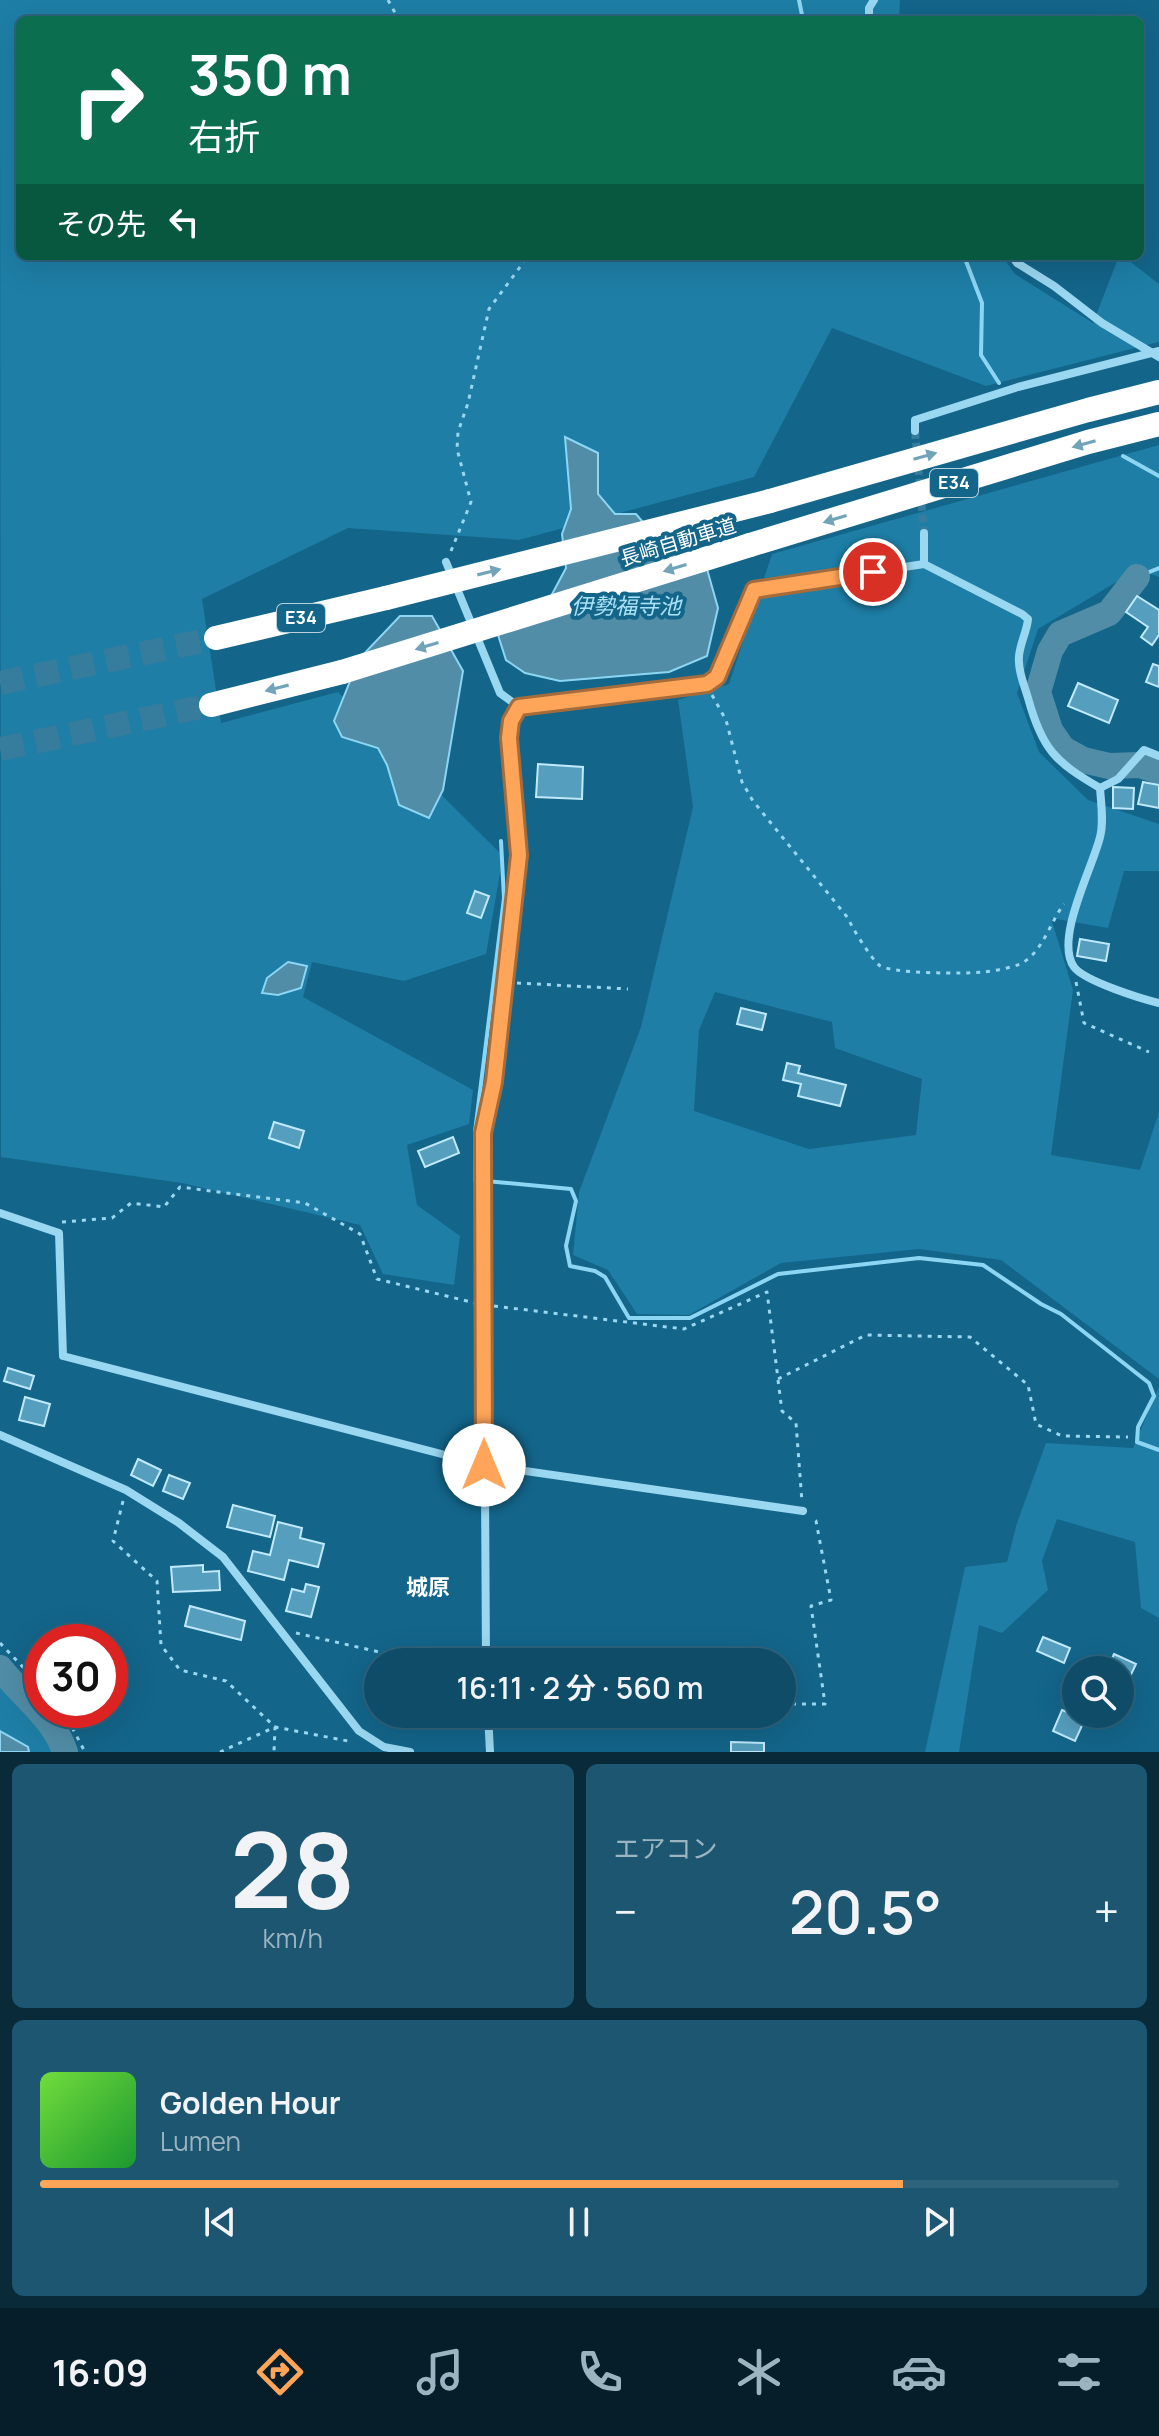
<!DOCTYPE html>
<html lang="ja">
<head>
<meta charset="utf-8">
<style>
	body { margin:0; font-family:Manrope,"Noto Sans JP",sans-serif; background:#1c5671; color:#f1f3f6; height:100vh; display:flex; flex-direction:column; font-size:30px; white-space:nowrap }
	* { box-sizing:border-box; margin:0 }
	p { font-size:26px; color:#9bb4c0 }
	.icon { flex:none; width:44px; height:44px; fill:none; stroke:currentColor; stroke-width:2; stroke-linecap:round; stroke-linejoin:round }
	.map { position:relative; height:1752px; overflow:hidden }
	.side { display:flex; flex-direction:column; gap:12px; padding:12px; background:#082a39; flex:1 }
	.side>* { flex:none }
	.banner { position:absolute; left:16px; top:16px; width:1128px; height:244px; border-radius:12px; box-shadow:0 8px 32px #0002,0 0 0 2px #2e637c; background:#0b6e4f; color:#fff; overflow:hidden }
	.tools { position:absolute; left:1062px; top:1656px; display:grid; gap:16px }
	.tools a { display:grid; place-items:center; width:72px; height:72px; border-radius:50%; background:#0e4c68; box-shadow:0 8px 32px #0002,0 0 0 2px #2e637c; font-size:40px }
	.speed { position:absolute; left:24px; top:1624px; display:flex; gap:16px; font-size:40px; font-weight:700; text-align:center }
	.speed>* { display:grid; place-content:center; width:104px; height:104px; border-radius:50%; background:#0e4c68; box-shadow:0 8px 32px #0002,0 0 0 2px #2e637c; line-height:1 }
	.speed .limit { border:12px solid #d22; background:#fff; color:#111 }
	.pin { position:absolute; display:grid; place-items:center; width:68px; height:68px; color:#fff; margin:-34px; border:4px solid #fff; border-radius:50%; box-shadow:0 2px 8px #0007 }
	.me { position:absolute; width:88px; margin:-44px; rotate:0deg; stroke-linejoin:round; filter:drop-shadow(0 0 6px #0008) }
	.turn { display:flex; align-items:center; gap:28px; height:168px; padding:0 40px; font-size:36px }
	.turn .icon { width:104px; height:104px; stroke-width:2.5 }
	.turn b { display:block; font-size:56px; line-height:68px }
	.then { display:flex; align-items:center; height:76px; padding:0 40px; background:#0003; gap:16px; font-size:30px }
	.big { font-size:60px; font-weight:600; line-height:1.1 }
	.side .card { flex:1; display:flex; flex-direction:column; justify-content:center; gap:12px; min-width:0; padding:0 28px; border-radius:12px; background:#1c5671 }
	.side .dial { align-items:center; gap:0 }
	.dial b { font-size:104px; line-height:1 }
	.song { display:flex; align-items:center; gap:24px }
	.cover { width:96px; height:96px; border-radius:12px; background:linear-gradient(135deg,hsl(100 70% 55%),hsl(130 70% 35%)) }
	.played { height:8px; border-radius:4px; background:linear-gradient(90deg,#ffa559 80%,#2e637c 80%) }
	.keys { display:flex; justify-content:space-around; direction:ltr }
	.heat { display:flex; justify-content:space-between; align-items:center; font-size:44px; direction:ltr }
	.side .tiles { flex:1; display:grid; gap:12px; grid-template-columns:1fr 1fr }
	.card:last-child { grid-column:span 2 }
	.trip { position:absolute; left:364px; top:1648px; width:432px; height:80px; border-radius:40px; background:#0e4c68; box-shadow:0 8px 32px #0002,0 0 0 2px #2e637c; font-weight:600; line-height:80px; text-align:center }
	.tabs { display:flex; height:128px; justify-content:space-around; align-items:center; background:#061e2a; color:#9bb4c0 }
	.tabs .icon { width:56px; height:56px }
	.tabs .selected { color:#ffa559 }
	.tabs b { font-size:36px; color:#f1f3f6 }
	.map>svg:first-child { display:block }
	.green { fill:#1e7ea6; fill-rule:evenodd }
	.water { fill:#518da7; stroke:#8cd6f3; stroke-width:2 }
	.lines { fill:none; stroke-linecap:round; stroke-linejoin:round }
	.stream { stroke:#8cd6f3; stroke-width:4 }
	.river { stroke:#518da7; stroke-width:26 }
	.building { fill:#569ebe; stroke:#c0eafc; stroke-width:2 }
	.street-tunnel { stroke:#367c9c; stroke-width:8; stroke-dasharray:8 4; stroke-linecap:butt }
	.highway-tunnel { stroke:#367c9c; stroke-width:24; stroke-dasharray:24 12; stroke-linecap:butt }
	.path { stroke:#9ad7f0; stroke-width:3; stroke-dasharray:4 6; stroke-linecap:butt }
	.street { stroke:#9ad7f0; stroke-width:8 }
	.highway { stroke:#fff; stroke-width:24 }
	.highway-bridge { stroke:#fff; stroke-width:24 }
	.oneway { fill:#71a3b9 }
	.route-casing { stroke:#a66b3a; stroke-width:20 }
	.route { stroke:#ffa559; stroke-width:14 }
	.labels { text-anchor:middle; stroke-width:8; stroke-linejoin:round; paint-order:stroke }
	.shield { fill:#13658a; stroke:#b8d1dc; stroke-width:2 }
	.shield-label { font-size:18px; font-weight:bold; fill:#fff }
	.street-label { font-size:20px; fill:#fff; stroke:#13658a }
	.water-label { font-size:22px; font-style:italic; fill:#aae2f7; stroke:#13658a }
	.neighbourhood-label { font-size:22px; font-weight:bold; fill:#fff; stroke:#13658a }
</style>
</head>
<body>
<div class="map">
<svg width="1159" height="1752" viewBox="0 0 1159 1752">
	<rect width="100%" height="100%" fill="#13658a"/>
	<!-- green -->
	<g class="green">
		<polygon points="0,0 900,0 899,20 20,20 20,256 1002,256 1015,274 1093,323 1119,256 1123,256 1159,284 1159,342 986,386 832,328 754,477 519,540 348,528 202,599 221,723 338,692 503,856 486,954 404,981 312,962 303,997 473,1090 469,1124 407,1145 417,1205 460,1236 454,1285 383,1274 360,1225 182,1183 1,1157"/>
		<path d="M1159,445v132l-21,-8 -100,60 -21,64 22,59 49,48 71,24v47h-35l-16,57 -57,-10 22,72 -22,165 89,15 19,-58v267l-158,-119 -82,-11 -138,14 -92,52 -52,-1 -29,-44 -35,-15 6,-63 62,-165 52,-220 -15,-107 51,-16 43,-130zM715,992l117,30 3,26 87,31 -6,56 -107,14 -115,-38 5,-81z"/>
		<polygon points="1159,1387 1159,1618 1141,1608 1135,1542 1057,1519 1042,1561 1048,1590 1002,1633 979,1625 959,1752 925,1752 965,1567 1007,1562 1017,1523 1046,1443 1133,1448"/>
		<polygon points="0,1682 52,1742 56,1752 0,1752"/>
	</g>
	<!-- water -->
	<g class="water">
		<polygon points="565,437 598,453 598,494 615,514 636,514 666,549 707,569 718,608 707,656 669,672 560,681 525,673 506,660 498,635 550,598 566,568 562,534 571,509"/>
		<polygon points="400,616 432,616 463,671 443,790 429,818 399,805 387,765 378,748 342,737 334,721 359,659"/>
		<polygon points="288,962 307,966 301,988 278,995 262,993 267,978"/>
		<polygon points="0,1731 28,1747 29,1752 0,1752"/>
	</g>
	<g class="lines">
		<!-- stream -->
		<g class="stream">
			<polyline points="799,0 803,20"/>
			<polyline points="964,256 982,303 981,355 999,383"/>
			<polyline points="1123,456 1159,476"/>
			<polyline points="1137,577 1159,568"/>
			<polyline points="501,841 504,898 475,1132 475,1180 571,1189 576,1201 566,1246 570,1266 595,1271 605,1277 629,1318 690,1318 778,1274 919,1258 983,1265 1041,1304 1061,1314 1149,1383 1154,1396 1138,1427 1137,1442 1159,1450"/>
		</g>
		<!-- river -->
		<g class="river">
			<polyline points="1137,577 1109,613 1060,634 1050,651 1038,692 1050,730 1063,749 1083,760 1109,766 1140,765 1159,771"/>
			<path d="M0,1668c22,28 54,50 65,84"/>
		</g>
	</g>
	<!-- building -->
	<g class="building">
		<polygon points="1137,596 1159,610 1159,635 1152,645 1141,637 1148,627 1126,612"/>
		<polygon points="1153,664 1159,666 1159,687 1146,682"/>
		<polygon points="1078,683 1118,700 1109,723 1068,706"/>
		<polygon points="538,764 583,767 582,799 536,797"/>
		<polygon points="1143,782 1159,785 1159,808 1138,804"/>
		<polygon points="1113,787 1134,788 1133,809 1113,808"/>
		<polygon points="475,891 489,896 481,918 467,913"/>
		<polygon points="1080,939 1109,944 1106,961 1077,956"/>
		<polygon points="741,1008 766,1014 762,1030 737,1024"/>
		<polygon points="787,1063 800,1066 798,1073 846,1085 840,1106 798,1096 801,1084 783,1080"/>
		<polygon points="274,1122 304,1131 299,1148 269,1138"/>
		<polygon points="453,1137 459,1153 425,1167 418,1151"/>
		<polygon points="8,1368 34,1376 30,1389 4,1381"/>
		<polygon points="25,1397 50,1404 44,1426 19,1420"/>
		<polygon points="138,1459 161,1470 153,1486 131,1475"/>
		<polygon points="169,1475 190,1483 183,1499 163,1491"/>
		<polygon points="233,1505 275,1516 270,1537 227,1527"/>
		<polygon points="278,1522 302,1528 300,1538 324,1544 318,1567 289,1560 284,1580 248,1571 253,1551 270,1555"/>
		<polygon points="203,1565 203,1572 219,1571 220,1590 173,1592 171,1567"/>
		<polygon points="306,1584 319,1587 311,1617 286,1611 292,1589 304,1592"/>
		<polygon points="190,1606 245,1621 241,1640 185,1626"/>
		<polygon points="1043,1637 1070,1648 1064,1663 1037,1651"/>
		<polygon points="1114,1654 1136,1664 1127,1683 1120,1680 1120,1670 1107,1670"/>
		<polygon points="1062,1710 1085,1719 1075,1741 1053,1731"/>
		<polygon points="731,1742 764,1743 764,1752 731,1752"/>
	</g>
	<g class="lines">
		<!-- street-tunnel -->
		<polyline class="street-tunnel" points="915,431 924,533"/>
		<!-- highway-tunnel -->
		<g class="highway-tunnel">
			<polyline points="0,683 216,638"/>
			<polyline points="0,749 211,705"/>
		</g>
		<!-- path -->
		<g class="path">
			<polyline points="388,0 399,20"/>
			<polyline points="451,551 471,502 457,449 458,432 468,403 489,309 523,263 525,256"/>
			<path d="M712,695l14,25 16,62 11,19 95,117c4,10 23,40 31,47 10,9 89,9 105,7 10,-1 26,-4 36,-8 22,-10 30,-42 44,-60"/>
			<polyline points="1076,982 1084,1023 1149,1052"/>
			<polyline points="517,983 628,989"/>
			<polyline points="62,1222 112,1218 131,1203 164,1207 180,1187 305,1203 360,1234 377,1279 475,1303"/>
			<polyline points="494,1306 684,1329 767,1292 778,1379 866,1335 970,1337 1028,1385 1036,1424 1062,1436 1128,1437"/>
			<polyline points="778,1380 782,1411 796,1423 802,1502"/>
			<polyline points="123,1501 113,1541 157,1581 161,1645 180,1670 226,1681 275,1727 274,1752"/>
			<polyline points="296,1633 423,1662"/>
			<polyline points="0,1643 42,1687"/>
			<polyline points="782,1704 825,1704 811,1606 831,1600 816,1521 811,1518"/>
			<polyline points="63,1710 85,1752"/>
			<polyline points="220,1752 275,1727 353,1742"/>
		</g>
		<!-- street -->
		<g class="street">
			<polyline points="869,20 869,8 874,0"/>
			<polyline points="1012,256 1017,263 1054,286 1102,323 1159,357"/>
			<polyline points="915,431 915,420 1018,387 1159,351"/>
			<polyline points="924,533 924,564"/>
			<path d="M446,562l54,131 19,14 188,-23 10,-7 37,-87 170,-26 98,50 6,5c-1,14 -11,30 -9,43 0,12 6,25 9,36 14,51 27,64 72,90"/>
			<path d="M1100,788c1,15 4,34 0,49 -7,30 -46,102 -26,130 10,14 68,32 85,36"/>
			<polyline points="1100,788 1118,779 1144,750 1159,756"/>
			<polyline points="0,1213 59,1233 63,1356 484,1465 803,1511"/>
			<polyline points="0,1435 126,1490 179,1523 223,1557 359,1731 384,1747 410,1752"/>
			<polyline points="486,1662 483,1133 494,1082 519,855 509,738 511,721 519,707"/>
			<polyline points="488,1714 490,1752"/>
		</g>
		<!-- highway -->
		<g class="highway">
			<polyline points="770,501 1088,410 1159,392"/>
			<polyline points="750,545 1088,442 1159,424"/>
			<polyline points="216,638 386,598"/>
			<polyline points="211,705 342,672"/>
		</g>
		<!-- highway-bridge -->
		<g class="highway-bridge">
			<polyline points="386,598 770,501"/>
			<polyline points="342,672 750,545"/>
		</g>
	</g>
	<!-- one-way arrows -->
	<defs><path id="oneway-solid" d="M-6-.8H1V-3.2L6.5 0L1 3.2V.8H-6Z" transform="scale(2)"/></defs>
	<g class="oneway">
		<use href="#oneway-solid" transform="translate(1084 444) rotate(164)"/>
		<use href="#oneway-solid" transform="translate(925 456) rotate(-16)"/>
		<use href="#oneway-solid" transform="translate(835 519) rotate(163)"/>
		<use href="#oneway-solid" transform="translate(675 568) rotate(163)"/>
		<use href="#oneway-solid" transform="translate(489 572) rotate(-14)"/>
		<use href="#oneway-solid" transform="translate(427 646) rotate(163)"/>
		<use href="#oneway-solid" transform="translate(277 688) rotate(166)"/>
	</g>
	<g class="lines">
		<!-- route casing -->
		<g class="route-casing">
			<polyline id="route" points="484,1465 483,1133 494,1082 519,855 509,738 511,721 519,707 707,684 717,677 754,590 873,572"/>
		</g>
		<!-- route -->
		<use href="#route" class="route"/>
	</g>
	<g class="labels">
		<!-- shield labels -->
		<g class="shield">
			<rect x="930" y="469" width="48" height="28" rx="6"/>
			<rect x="277" y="604" width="48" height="28" rx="6"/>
		</g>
		<g class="shield-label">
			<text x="954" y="489">E34</text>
			<text x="301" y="624">E34</text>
		</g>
		<!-- street labels -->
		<g class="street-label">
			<text transform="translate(678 542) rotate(-17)" y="7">長崎自動車道</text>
		</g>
		<!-- water labels -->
		<g class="water-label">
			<text x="626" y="614">伊勢福寺池</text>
		</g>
		<!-- neighbourhood labels -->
		<g class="neighbourhood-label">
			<text x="428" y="1595">城原</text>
		</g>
	</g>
</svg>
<div class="tools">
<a><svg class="icon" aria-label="search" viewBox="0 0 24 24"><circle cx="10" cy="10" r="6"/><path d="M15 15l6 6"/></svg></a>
</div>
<div class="speed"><div class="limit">30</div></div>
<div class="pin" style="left:873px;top:572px;background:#d93025"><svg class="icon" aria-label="arrive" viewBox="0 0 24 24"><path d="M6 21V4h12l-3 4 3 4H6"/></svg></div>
<svg class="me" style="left:484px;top:1465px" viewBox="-20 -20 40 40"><circle r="19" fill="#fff"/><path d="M0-13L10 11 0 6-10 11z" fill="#ffa559"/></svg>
<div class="trip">16:11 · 2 分 · 560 m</div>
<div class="banner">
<div class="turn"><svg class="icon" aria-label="right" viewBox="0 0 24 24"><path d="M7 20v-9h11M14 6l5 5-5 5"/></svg><div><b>350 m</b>右折</div></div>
<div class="then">その先<svg class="icon" aria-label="left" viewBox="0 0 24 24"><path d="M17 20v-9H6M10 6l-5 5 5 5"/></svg></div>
</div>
</div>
<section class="side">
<div class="tiles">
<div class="card dial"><b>28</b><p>km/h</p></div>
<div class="card"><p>エアコン</p>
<div class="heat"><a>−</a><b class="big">20.5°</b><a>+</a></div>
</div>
<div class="card">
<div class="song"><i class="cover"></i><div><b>Golden Hour</b><p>Lumen</p></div></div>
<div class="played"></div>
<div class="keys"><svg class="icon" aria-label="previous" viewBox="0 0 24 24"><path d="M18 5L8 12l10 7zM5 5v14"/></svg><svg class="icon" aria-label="pause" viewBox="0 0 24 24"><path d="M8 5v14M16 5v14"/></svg><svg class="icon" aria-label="next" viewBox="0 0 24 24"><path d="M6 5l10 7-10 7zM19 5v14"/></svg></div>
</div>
</div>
</section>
<nav class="tabs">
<b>16:09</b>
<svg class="icon selected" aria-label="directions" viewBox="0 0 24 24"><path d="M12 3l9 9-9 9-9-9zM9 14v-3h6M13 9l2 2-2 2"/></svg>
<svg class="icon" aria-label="music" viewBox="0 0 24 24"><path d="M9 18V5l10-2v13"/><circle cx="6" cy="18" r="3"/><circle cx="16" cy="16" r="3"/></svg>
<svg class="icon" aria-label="phone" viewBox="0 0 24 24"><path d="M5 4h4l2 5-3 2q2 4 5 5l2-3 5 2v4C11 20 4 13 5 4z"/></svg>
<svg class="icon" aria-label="climate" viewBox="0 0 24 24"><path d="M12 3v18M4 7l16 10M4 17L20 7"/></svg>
<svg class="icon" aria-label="car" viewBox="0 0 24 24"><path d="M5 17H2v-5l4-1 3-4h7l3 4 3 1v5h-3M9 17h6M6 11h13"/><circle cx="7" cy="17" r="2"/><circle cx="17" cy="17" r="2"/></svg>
<svg class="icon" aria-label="filters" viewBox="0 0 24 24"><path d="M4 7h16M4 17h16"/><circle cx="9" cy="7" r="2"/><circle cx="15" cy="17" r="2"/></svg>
</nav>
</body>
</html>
